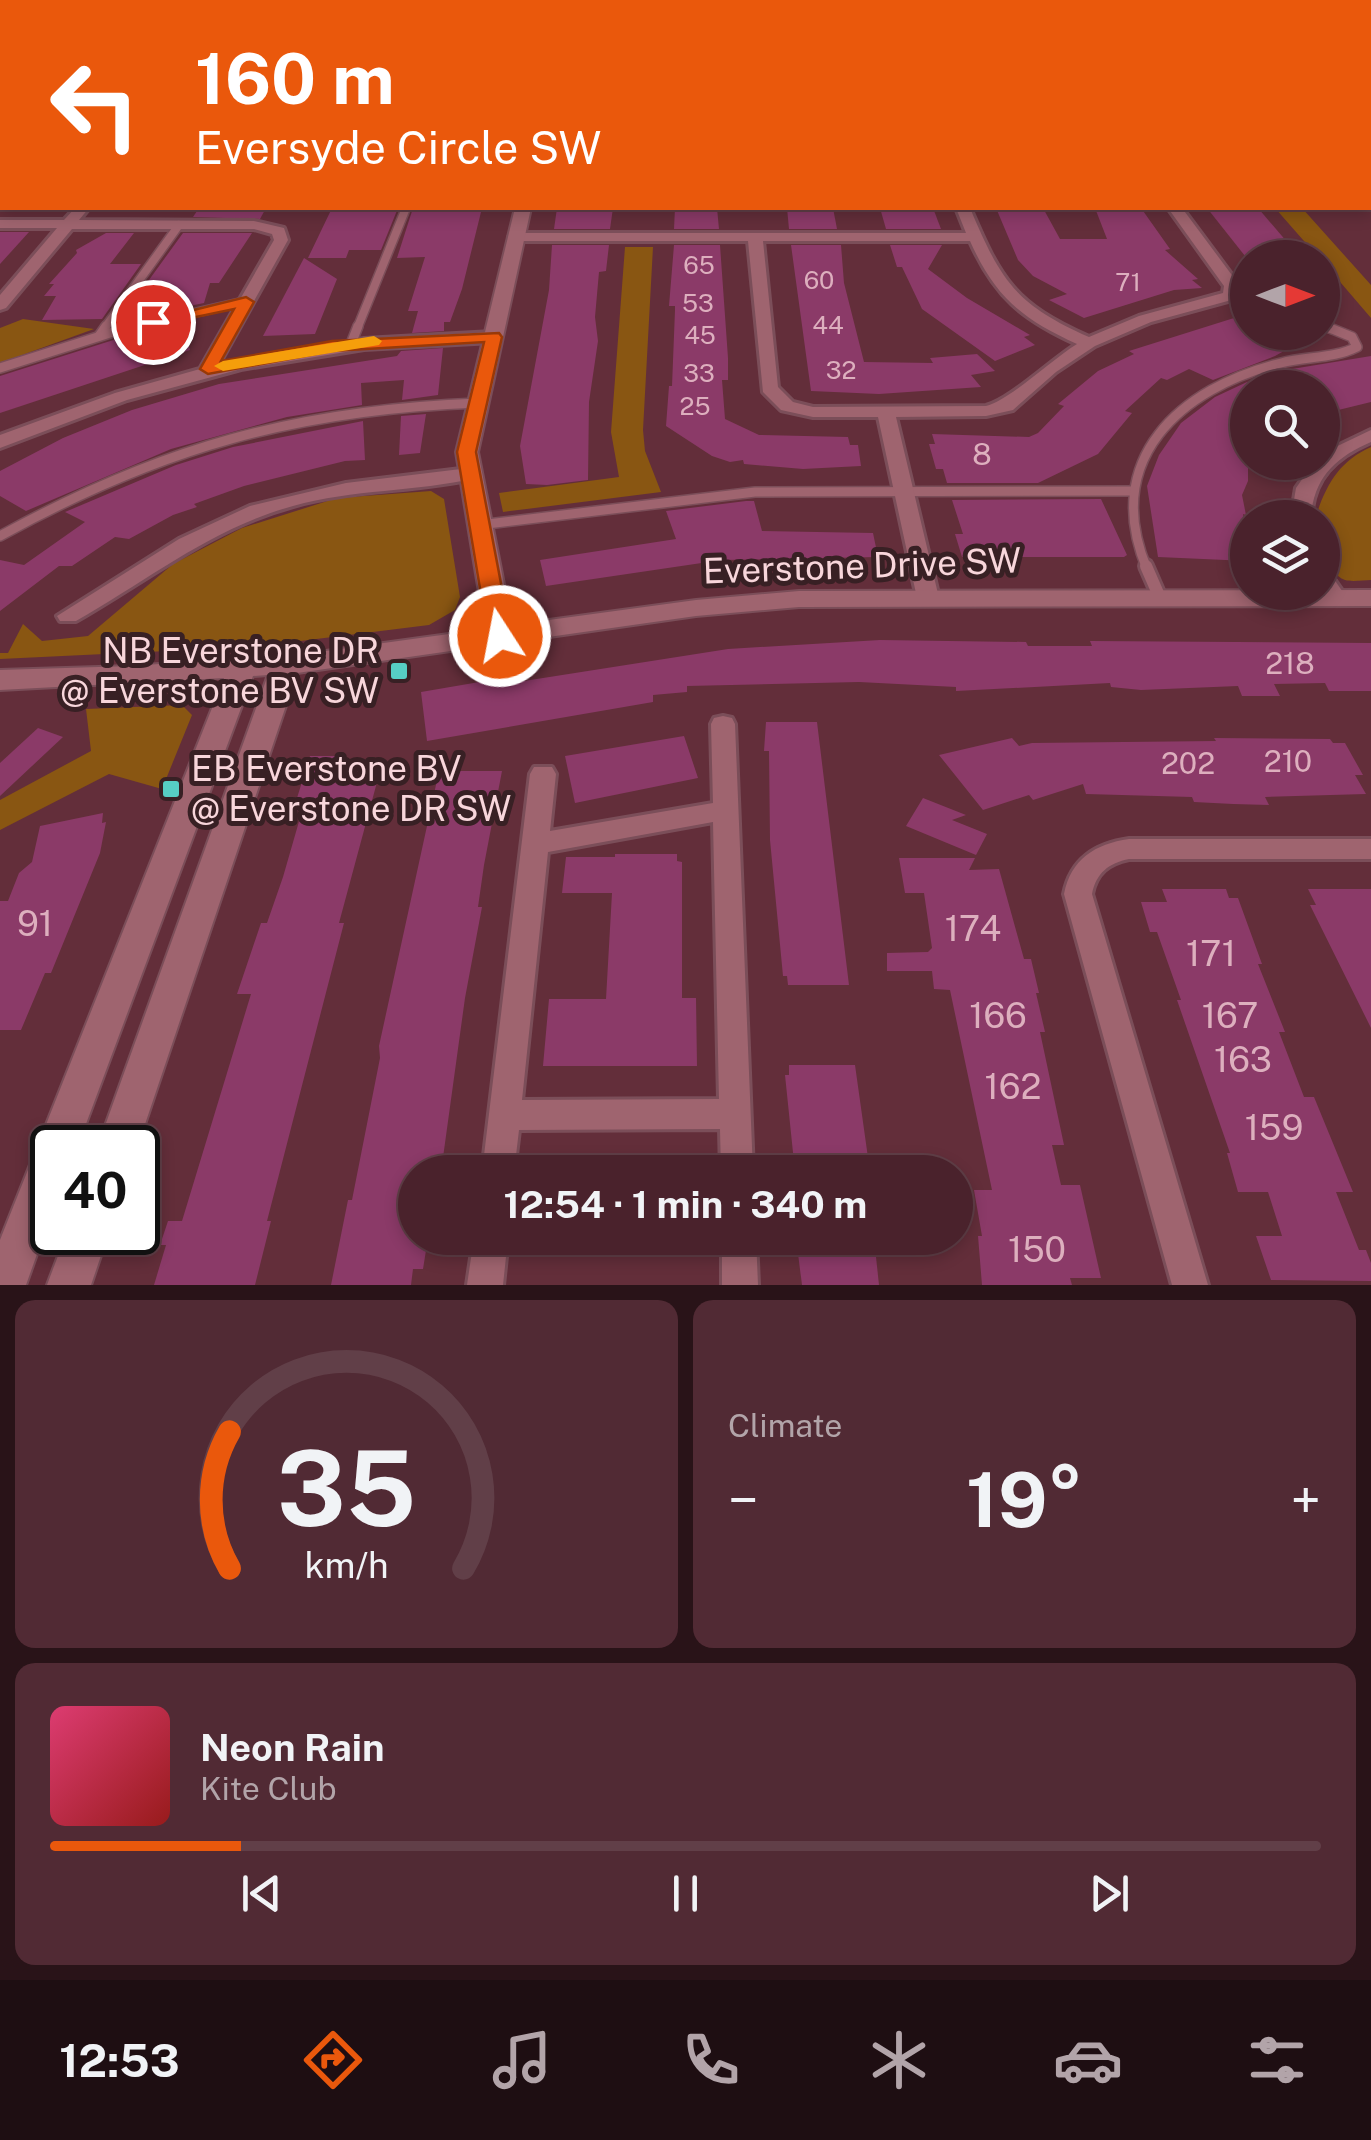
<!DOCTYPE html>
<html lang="en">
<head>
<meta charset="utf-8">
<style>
	body { margin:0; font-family:"Public Sans",sans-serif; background:#512a34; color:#f1f3f6; height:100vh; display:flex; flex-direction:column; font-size:38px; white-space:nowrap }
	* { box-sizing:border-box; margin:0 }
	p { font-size:32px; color:#b2a4a9 }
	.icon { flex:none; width:55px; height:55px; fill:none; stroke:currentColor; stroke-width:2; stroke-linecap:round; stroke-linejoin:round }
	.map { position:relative; height:1285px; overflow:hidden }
	.sheet { display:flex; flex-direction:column; gap:15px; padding:15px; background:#291318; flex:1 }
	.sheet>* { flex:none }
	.guide { position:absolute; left:0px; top:0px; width:1372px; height:210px; box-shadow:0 5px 15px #0003,0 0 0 2px #613f48; background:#ea580c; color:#fff; overflow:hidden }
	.needle { width:65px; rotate:90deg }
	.tools { position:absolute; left:1230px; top:240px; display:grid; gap:20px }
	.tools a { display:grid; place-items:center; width:110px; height:110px; border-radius:50%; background:#4a222c; box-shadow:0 5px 15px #0003,0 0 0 2px #613f48; font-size:50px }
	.speed { position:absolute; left:30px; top:1125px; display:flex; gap:20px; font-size:50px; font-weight:700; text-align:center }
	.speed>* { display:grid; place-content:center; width:130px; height:130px; border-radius:50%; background:#4a222c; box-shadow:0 5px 15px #0003,0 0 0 2px #613f48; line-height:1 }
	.speed .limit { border:5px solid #111; border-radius:15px; background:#fff; color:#111 }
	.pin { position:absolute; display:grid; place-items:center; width:85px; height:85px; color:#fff; margin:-42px; border:5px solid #fff; border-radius:50%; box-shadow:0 2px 10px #0007 }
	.me { position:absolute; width:110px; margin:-55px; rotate:349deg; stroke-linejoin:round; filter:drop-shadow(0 0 8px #0008) }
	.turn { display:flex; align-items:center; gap:35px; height:210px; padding:0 30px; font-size:45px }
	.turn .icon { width:130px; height:130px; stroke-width:2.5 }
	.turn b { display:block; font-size:70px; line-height:85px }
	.big { font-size:75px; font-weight:700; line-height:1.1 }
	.sheet .tile { flex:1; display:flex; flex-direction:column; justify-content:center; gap:15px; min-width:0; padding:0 35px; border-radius:20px; background:#512a34 }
	.sheet .dial { align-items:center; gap:0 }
	.dial svg { height:260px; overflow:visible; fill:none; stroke:#613f48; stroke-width:7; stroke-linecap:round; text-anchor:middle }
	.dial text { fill:#f1f3f6; stroke:none }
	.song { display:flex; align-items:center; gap:30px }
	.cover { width:120px; height:120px; border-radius:15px; background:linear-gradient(135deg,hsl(340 70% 55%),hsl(0 70% 35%)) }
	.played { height:10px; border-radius:5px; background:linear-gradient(90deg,#ea580c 15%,#613f48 15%) }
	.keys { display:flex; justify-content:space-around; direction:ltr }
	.heat { display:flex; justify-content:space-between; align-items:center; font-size:55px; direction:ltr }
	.sheet .tiles { flex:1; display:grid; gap:15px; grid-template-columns:1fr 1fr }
	.tile:last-child { grid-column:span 2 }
	.trip { position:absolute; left:398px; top:1155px; width:575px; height:100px; border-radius:50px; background:#4a222c; box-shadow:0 5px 15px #0003,0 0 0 2px #613f48; font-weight:700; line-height:100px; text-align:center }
	.tab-bar { display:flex; height:160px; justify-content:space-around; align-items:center; background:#1e0e12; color:#b2a4a9 }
	.tab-bar .icon { width:70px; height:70px }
	.tab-bar .active { color:#ea580c }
	.tab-bar b { font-size:45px; color:#f1f3f6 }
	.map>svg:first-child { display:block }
	.green { fill:#895612 }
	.building { fill:#8b3a68 }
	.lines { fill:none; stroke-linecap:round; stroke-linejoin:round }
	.service-far2-casing { stroke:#7b4e59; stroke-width:11 }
	.service-far1-casing { stroke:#7b4e59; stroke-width:12 }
	.service-casing { stroke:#7b4e59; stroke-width:18 }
	.minor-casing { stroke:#7b4e59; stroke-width:6 }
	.tertiary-casing { stroke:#7b4e59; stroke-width:4 }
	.service-far2 { stroke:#9f646f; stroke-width:8 }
	.service-far1 { stroke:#9f646f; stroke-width:9 }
	.service { stroke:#9f646f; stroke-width:12 }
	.minor { fill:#9f646f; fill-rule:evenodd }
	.tertiary { fill:#9f646f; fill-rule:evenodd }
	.route { fill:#ea580c; stroke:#983908; stroke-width:2.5 }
	.slow { fill:#f59e0b }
	.poi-dot { fill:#56cec4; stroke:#382024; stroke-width:4 }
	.labels { text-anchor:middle; stroke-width:10; stroke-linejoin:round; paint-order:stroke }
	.far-number-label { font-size:25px; fill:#ddafbe }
	.number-label { font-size:30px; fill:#ddafbe }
	.street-label { font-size:35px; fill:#f8d6db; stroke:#382024 }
	.poi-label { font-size:35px; fill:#f8d6db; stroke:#382024; text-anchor:end }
	.near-number-label { font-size:35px; fill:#ddafbe }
</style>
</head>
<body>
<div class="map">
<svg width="1371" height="1285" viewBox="0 0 1371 1285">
	<rect width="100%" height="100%" fill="#632e3a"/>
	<!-- green -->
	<g class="green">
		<polygon points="1275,208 1302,208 1371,285 1371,318 1323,262 1322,258 1318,257"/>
		<polygon points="625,247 653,247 643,430 645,451 661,492 503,512 499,493 619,477 611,432"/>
		<polygon points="23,319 94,329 0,363 0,328"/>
		<path d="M1371,447v133c-7,0 -19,2 -26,0 -19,-6 -23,-46 -23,-62l-5,-5c10,-30 24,-53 54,-66z"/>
		<polygon points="431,491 444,499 460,597 455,610 429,625 251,647 0,659 0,653 8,653 23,624 42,641 88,636 173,564 242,528 337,498"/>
		<polygon points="182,705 192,715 162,789 109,774 0,830 0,800 91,751 86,709"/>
	</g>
	<!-- building -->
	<g class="building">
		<polygon points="199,208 266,208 260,219 193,217"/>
		<polygon points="332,208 398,208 381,250 349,250 346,258 308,258"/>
		<polygon points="413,208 482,208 462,289 450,322 444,322 444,331 412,333 418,311 408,311 425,257 397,258"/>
		<polygon points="557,208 613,208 610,229 554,229"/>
		<polygon points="675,208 717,208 719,229 674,229"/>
		<polygon points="787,208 833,208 837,229 789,229"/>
		<polygon points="880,208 933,208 941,229 886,229"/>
		<polygon points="996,208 1043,208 1060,239 1107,239 1095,208 1141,208 1170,249 1165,250 1198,279 1192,280 1202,288 1174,290 1084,318 1049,300 1067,294 1033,276 1018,260"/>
		<polygon points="1207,208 1258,208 1299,256 1245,256"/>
		<polygon points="0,232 29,232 0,264"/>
		<polygon points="106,233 134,233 110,264 141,264 102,319 42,320 56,296 44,296 54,284 49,284 77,253 76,250"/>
		<polygon points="183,233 252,233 219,283 210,283 204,303 120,320"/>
		<polygon points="552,245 609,245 606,271 599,272 595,317 598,341 589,402 588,480 547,485 526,484 520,446 549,290"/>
		<polygon points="674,245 720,245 728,358 728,380 722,380 725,419 759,435 848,437 850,445 858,445 861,466 803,469 744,464 743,460 730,462 712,456 666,426 669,386 672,386 675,310 675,306 669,306"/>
		<polygon points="791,245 841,245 844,283 864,362 933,363 930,358 977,354 995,371 971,375 981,387 879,394 811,391"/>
		<polygon points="890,245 942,245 928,269 967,298 1030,335 1024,337 1035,345 995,361 922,309 902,267 897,267"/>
		<polygon points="304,258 337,279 315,334 263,336"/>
		<polygon points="1234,318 1248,319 1248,332 1318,332 1275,356 1213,380 1189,369 1167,380 1161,378 1125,411 1132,413 1098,454 1038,483 947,483 943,469 936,469 929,444 935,444 932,434 1029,437 1038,433 1064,406 1058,404 1098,371 1134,354 1129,351"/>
		<polygon points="182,324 190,350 0,413 0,376 126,336"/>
		<polygon points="443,348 438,395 402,400 404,380 361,383 362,405 287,417 171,449 26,511 0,496 0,471 63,438 132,410 219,384 397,356 401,351"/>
		<polygon points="1371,356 1371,402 1322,414 1322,388 1248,388 1248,481 1242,495 1246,515 1243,514 1245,525 1238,524 1248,547 1248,561 1158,557 1147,486 1159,455 1181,423 1215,397 1247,382 1292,369"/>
		<polygon points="426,414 420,453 399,455 401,416"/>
		<polygon points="363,421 365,460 345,461 244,486 194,504 197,507 173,515 129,539 115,537 72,566 59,566 0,611 0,560 24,565 85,522 65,512 176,465 233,447"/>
		<polygon points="1101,499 1127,555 1124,557 962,557 955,534 963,534 952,500"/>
		<polygon points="746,501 754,501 762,531 873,533 878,557 722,560 546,586 540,560 676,539 666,511"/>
		<polygon points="880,640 1026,642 1028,646 1092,646 1090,641 1371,643 1371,691 1329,691 1325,683 1274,684 1280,696 1242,696 1238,686 1141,690 1111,687 1110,683 956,691 956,687 859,682 687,686 687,692 653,695 653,702 427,741 421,692 491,680 492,686 728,649"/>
		<polygon points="766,722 817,722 849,985 788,985 787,976 783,976 770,840 769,751 764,751"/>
		<polygon points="38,728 63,737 0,796 0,763"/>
		<polygon points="684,736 698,778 575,803 565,756"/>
		<polygon points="1012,738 1019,746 1032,743 1216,741 1214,738 1330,739 1333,743 1345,743 1363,775 1355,775 1366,794 1265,797 1269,805 1233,804 1194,802 1192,797 1086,794 1083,784 1033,800 1029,795 983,810 939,755"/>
		<polygon points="310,756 346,756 347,771 380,771 339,923 344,923 267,1221 271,1221 255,1285 154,1285 166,1245 160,1245 168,1221 182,1221 251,994 237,994 261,923 267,923 283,877 302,811 293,811"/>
		<polygon points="439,771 502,771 484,865 478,907 482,907 465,998 441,1172 415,1172 415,1238 428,1238 423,1269 413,1269 411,1285 331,1285 348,1200 352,1200 380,1058 379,1046"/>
		<polygon points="923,798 966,815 952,820 987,834 976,855 906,826"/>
		<polygon points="103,813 102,823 106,822 100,853 51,973 45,973 21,1030 0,1030 0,901 8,901 19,873 32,862 40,826"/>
		<polygon points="615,854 677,854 677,861 682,862 682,998 696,998 697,1066 543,1066 549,999 606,999 612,893 562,893 566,857 615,857"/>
		<polygon points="899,858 975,858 969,870 999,869 1024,959 1031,959 1039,993 1036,993 1045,1032 1040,1032 1064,1145 1052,1145 1061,1185 1080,1185 1101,1278 1070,1278 1072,1285 982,1285 978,1236 982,1236 974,1190 992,1190 950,990 934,989 932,971 887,971 887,953 928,952 932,948 924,893 905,893"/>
		<polygon points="1162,889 1226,889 1229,898 1238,898 1262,964 1258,964 1285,1032 1279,1032 1304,1097 1314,1097 1353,1192 1336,1192 1359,1250 1366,1250 1371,1263 1371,1281 1271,1280 1256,1236 1282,1236 1268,1192 1238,1192 1227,1153 1230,1153 1177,1000 1181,1000 1157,932 1150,932 1141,902 1167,902"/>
		<polygon points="1308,889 1371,889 1371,1028 1310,905 1316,905"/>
		<polygon points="789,1065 855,1065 870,1172 795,1172 785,1075 789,1075"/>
		<polygon points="796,1238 874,1238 879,1285 802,1285"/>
	</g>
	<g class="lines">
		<!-- service-far2 casing -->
		<g class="service-far2-casing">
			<g id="service-far2">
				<polyline points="1232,294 1248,299"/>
				<polyline points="1322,325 1331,329"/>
				<polyline points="104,329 179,225"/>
				<polyline points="125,329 246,301"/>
				<polyline points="357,329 406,208"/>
			</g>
		</g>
		<!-- service-far1 casing -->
		<g class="service-far1-casing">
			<g id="service-far1">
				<polyline points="99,336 106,326"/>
				<polyline points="351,344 358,326"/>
				<polyline points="0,368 132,326"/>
				<polyline points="479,525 755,492 1133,491"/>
				<path d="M0,536c160,-88 295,-126 478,-133"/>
				<path d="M1147,569c-46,-110 33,-181 134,-206 26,-7 52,-4 76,-16l-5,-10 -27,-11"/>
			</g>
		</g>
		<!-- service casing -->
		<g class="service-casing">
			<polyline id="service" points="1146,566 1160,598"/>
		</g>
		<!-- minor casing -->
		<g class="minor-casing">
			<g id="minor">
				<polygon points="67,0 65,2 56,1 57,0"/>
				<polygon points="1312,0 1323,0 1325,2 1314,2"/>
				<rect x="0" y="39" width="2" height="6"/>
				<rect x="1370" y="42" width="1" height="7"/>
				<rect x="0" y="74" width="2" height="6"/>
				<rect x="1370" y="112" width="1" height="8"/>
				<polygon points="75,208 89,208 79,220 254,221 284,228 288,240 219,364 364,339 493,332 501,337 493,342 364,349 241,369 127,400 0,448 0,435 115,393 200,369 274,240 272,234 254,229 72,229 6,308 0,310 0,295 57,228 0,228 0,220 64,220"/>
				<path d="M956,208h14c31,73 45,96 119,129l50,-21 84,-23 1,-7 -56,-78h14l58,78 -5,13 -84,23 -56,24 -39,26 -43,38 -27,6 -90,1 43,181 -11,7 -11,-7 -39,-181h-65l-32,-7 -18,-18 -15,-151h-232l-7,-4 7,-4h450zM763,241h207c25,56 52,78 107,103 -26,16 -67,56 -91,62l-173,1 -20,-5 -15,-15z"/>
				<path d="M1371,430v12c-35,15 -58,36 -60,76h-20l5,-30 18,-26h8l3,-10z"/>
				<path d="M469,468l10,6 -3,4c-60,14 -123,11 -183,28 -81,22 -145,74 -217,115h-16l-3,-5 122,-77 71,-33 96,-23z"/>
				<polygon points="1322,571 1329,572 1347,598 1344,603 1328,603 1322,592"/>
				<path d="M723,716l9,2 3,6 18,448h-32l-1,-43 -201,1 -5,42h-32l48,-398 4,-7h18l4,7 -6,57 163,-28 -2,-79 3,-6zM713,822l6,277 -197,1 26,-248z"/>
				<path d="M1129,839h242v20h-242c-20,4 -33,14 -37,35l116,391h-36l-108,-391c7,-35 31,-50 65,-55z"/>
				<polygon points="474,1238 508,1238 503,1285 467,1285"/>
				<polygon points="722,1238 756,1238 758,1285 722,1285"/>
			</g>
		</g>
		<!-- tertiary casing -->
		<g class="tertiary-casing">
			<g id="tertiary">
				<rect x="526" y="0" width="12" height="2"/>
				<polygon points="0,138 2,139 2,148 0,148"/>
				<polygon points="515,208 531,208 478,452 512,625 696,600 799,591 1371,590 1371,606 799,607 696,616 297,673 137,1148 97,1148 268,675 253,676 77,1148 52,1148 52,1212 26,1285 0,1285 0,1240 224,678 0,690 0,670 131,666 304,654 485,629 456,452"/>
				<polygon points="67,1232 109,1232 91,1285 47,1285"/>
			</g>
		</g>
		<!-- service-far2 -->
		<use href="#service-far2" class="service-far2"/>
		<!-- service-far1 -->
		<use href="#service-far1" class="service-far1"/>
		<!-- service -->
		<use href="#service" class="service"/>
		<!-- minor -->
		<use href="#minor" class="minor"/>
		<!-- tertiary -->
		<use href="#tertiary" class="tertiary"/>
	</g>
	<!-- route -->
	<polygon class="route" points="246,297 254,302 221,361 332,341 499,333 502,337 476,452 511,636 508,641 492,641 488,636 457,452 484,342 332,351 208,374 200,369 234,309 153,326 145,322"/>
	<!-- slow -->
	<polygon class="slow" points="374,336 382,341 379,345 223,371 214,366 223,361"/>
	<!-- markers -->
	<g class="poi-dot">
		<rect x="389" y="661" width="20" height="20" rx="5"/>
		<rect x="161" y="779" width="20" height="20" rx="5"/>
	</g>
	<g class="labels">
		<!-- far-number labels -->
		<g class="far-number-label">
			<text x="699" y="274">65</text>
			<text x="819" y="289">60</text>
			<text x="1128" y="291">71</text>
			<text x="698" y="312">53</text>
			<text x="828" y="334">44</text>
			<text x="700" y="344">45</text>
			<text x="841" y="379">32</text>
			<text x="699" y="382">33</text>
			<text x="695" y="415">25</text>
		</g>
		<!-- number labels -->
		<g class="number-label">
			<text x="982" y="465">8</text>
			<text x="1290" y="674">218</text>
			<text x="1288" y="772">210</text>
			<text x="1188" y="774">202</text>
		</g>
		<!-- street labels -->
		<g class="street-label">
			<text transform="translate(862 566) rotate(-2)" y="12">Everstone Drive SW</text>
		</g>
		<!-- poi labels -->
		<g class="poi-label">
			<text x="379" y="663">NB Everstone DR<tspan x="379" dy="40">@ Everstone BV SW</tspan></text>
			<text x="191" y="781" text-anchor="start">EB Everstone BV<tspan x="191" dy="40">@ Everstone DR SW</tspan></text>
		</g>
		<!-- near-number labels -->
		<g class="near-number-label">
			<text x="35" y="936">91</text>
			<text x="973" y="941">174</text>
			<text x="1211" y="966">171</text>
			<text x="998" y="1028">166</text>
			<text x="1230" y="1028">167</text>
			<text x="1243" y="1072">163</text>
			<text x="1013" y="1099">162</text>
			<text x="1274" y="1140">159</text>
			<text x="1037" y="1262">150</text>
		</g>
	</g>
</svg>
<div class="tools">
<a><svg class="needle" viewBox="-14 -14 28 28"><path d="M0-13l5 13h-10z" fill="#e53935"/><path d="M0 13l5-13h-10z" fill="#b2a4a9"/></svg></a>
<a><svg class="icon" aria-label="search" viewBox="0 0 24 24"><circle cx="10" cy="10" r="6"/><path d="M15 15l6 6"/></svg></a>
<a><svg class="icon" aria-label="layers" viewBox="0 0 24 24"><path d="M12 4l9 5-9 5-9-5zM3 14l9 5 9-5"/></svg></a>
</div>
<div class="speed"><div class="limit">40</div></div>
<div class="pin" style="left:153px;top:322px;background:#d93025"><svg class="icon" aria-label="arrive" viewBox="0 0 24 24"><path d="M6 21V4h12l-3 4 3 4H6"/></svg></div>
<svg class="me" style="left:500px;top:636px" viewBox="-20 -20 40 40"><circle r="17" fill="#ea580c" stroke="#fff" stroke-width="3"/><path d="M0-11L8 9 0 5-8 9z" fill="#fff"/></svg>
<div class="trip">12:54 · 1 min · 340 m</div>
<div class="guide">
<div class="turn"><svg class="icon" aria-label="left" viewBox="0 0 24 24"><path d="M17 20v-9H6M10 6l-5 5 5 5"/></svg><div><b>160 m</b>Eversyde Circle SW</div></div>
</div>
</div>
<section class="sheet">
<div class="tiles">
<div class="tile dial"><svg viewBox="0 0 100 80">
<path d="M14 69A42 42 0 1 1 86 69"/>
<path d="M14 69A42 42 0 0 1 14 27" stroke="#ea580c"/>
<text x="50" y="56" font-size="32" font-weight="700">35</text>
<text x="50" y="72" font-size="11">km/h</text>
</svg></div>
<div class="tile"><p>Climate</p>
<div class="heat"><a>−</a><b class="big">19°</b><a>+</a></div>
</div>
<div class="tile">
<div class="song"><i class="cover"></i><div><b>Neon Rain</b><p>Kite Club</p></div></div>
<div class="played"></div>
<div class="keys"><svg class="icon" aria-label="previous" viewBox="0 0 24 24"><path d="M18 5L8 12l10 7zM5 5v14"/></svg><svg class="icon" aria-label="pause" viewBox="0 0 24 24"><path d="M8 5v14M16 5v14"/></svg><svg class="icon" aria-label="next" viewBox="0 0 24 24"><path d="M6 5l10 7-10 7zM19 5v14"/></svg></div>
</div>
</div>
</section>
<nav class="tab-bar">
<b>12:53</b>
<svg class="icon active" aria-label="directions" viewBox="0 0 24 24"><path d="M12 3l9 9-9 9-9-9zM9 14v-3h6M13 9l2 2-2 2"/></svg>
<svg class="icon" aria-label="music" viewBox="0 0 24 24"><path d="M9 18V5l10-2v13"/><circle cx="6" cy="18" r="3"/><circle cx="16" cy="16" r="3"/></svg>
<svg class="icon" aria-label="phone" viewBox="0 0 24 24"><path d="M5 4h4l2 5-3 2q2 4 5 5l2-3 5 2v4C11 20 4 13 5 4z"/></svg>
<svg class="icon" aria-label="climate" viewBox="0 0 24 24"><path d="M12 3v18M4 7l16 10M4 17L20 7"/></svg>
<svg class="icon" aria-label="car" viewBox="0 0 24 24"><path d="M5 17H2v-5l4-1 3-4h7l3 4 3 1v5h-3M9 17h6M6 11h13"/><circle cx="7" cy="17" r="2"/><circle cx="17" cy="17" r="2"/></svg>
<svg class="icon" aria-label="filters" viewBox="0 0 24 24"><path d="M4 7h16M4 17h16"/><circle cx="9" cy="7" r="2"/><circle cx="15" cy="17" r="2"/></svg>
</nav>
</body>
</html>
